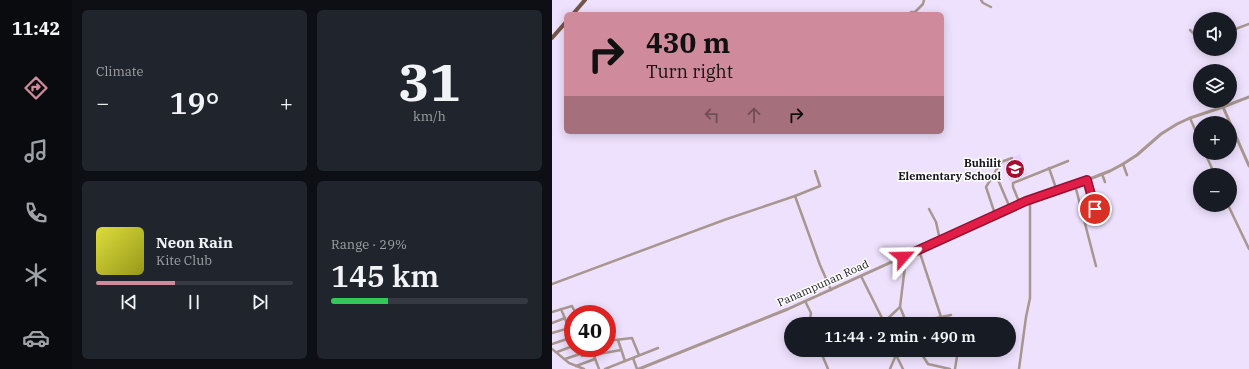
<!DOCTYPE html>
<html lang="en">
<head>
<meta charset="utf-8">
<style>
	body { margin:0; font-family:"IBM Plex Serif",serif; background:#20242c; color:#f1f3f6; height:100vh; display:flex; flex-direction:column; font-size:15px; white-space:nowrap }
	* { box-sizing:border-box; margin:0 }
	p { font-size:13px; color:#9ea1a6 }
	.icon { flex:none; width:22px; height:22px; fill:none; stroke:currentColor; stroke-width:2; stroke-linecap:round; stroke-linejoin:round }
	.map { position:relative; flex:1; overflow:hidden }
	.side { display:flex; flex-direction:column; gap:10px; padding:10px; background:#0d0f14; width:480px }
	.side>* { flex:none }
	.banner { position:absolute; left:12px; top:12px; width:380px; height:122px; border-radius:6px; box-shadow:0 2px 10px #0003; background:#cf8b9c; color:#111; overflow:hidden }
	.controls { position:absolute; left:641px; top:12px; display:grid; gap:8px }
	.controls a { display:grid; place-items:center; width:44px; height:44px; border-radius:50%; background:#171b24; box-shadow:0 2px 10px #0003; font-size:20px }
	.speed { position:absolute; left:12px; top:305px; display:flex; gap:8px; font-size:20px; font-weight:700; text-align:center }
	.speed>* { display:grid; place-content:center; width:52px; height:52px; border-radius:50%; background:#171b24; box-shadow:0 2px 10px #0003; line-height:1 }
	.speed .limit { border:6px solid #d22; background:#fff; color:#111 }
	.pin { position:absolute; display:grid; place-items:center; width:34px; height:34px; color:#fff; margin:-17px; border:2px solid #fff; border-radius:50%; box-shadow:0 1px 4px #0007 }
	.me { position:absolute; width:44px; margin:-22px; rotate:65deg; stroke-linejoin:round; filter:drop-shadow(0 0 3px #0008) }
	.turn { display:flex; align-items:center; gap:14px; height:84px; padding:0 16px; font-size:18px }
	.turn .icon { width:52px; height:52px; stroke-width:2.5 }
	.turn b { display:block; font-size:28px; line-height:34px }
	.lanes { display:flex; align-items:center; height:38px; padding:0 16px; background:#0003; justify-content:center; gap:20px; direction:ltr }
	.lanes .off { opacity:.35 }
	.big { font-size:30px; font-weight:600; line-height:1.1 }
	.side .widget { flex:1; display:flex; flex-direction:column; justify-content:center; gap:6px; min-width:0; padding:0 14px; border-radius:6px; background:#20242c }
	.side .dial { align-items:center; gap:0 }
	.dial b { font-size:52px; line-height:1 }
	.song { display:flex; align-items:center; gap:12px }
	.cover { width:48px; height:48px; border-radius:6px; background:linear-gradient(135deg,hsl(60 70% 55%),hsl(60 70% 35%)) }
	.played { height:4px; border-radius:2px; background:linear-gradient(90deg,#cf8b9c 40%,#363941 40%) }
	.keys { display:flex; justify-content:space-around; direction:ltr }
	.heat { display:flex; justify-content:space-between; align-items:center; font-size:22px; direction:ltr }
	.charge { height:6px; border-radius:3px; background:linear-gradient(90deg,#34c759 29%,#363941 0) }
	.side .tiles { flex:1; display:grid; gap:10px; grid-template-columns:repeat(2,1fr) }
	.trip { position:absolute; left:232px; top:317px; width:232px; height:40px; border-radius:20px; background:#171b24; box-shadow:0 2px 10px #0003; font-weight:600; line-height:40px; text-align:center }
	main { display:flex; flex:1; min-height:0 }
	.tabs { display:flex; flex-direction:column; width:72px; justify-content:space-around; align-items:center; background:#090b0e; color:#9ea1a6 }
	.tabs .icon { width:28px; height:28px }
	.tabs .selected { color:#cf8b9c }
	.tabs b { font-size:18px; color:#f1f3f6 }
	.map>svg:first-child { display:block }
	.built { fill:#e7d4fd }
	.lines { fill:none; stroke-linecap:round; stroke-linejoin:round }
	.minor { stroke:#a89790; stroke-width:2.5 }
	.tertiary { stroke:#a89790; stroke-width:3 }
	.primary { stroke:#715649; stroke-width:4 }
	.route-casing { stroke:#92132f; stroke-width:10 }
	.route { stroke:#e11d48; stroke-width:7 }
	.labels { text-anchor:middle; stroke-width:3; stroke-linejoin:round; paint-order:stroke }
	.poi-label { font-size:11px; font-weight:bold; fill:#18131f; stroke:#fff; text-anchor:end }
	.street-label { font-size:11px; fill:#18131f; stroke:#fff }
</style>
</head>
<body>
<main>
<nav class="tabs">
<b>11:42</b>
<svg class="icon selected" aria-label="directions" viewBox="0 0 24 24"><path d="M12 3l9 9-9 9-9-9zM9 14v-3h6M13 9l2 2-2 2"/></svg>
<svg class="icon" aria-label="music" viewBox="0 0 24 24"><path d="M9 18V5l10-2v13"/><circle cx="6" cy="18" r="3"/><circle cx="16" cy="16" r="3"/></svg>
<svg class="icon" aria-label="phone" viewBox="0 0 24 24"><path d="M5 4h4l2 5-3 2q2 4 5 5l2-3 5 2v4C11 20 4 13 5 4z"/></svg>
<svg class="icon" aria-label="climate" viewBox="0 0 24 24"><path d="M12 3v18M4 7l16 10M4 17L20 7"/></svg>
<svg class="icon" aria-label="car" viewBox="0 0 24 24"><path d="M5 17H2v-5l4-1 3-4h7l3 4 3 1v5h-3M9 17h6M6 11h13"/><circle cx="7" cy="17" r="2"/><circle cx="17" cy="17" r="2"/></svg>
</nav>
<section class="side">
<div class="tiles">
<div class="widget"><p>Climate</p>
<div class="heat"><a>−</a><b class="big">19°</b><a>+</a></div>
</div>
<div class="widget dial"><b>31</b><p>km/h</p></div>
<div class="widget">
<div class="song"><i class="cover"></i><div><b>Neon Rain</b><p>Kite Club</p></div></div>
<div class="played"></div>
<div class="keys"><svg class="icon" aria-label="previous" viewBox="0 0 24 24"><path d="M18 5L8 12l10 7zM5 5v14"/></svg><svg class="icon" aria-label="pause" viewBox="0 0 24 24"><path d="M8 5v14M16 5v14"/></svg><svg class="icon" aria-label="next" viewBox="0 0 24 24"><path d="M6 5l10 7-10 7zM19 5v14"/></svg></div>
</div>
<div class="widget"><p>Range · 29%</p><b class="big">145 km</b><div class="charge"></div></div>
</div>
</section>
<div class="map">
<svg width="697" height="369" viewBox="0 0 697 369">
	<rect width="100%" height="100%" fill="#eee1fd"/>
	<!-- built -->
	<polygon class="built" points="468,154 476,175 458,182 450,163"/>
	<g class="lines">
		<!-- minor -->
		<g class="minor">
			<polyline points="429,0 431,3 439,7"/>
			<polyline points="359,12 363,12 371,4 372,0"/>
			<polyline points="638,30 648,40"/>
			<polyline points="678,31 697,24"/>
			<polyline points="638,118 648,141"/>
			<polyline points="653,153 663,175"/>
			<polyline points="571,164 575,175"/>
			<polyline points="497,168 505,191"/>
			<polyline points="263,171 268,186 243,196 268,265 279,290"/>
			<polyline points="442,174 449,162 460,158"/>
			<polyline points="550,174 553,182"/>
			<polyline points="535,180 547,222"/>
			<polyline points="523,185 544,266"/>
			<polyline points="468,204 461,187 461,183 516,161"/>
			<polyline points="676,205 697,249"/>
			<polyline points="377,209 384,222 388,240"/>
			<polyline points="443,214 434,187 442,174 444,175 458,208"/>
			<polyline points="367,250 389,317"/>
			<polyline points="351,257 353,266 348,307 355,324"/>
			<polyline points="309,276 332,322"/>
			<polyline points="0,284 172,220 243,196"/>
			<polyline points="253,301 259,313 257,324"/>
			<polyline points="9,309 21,338"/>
			<polyline points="0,312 20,306 24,314"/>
			<polyline points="375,320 399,315"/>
			<polyline points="0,323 13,318"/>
			<polyline points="332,324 332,322 348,307"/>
			<polyline points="362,324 375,320 376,324"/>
			<polyline points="0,333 17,328"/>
			<polyline points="66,340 73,361"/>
			<polyline points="55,341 80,338 87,355"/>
			<polyline points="0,344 21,337"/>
			<polyline points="25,348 30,356 41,353"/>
			<polyline points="39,348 47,369"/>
			<polyline points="0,349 17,363 32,369"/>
			<polyline points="268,350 276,369"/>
			<polyline points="367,350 376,364 398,369"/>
			<polyline points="391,350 405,353"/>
			<polyline points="5,352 21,346"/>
			<polyline points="41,355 69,350"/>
			<polyline points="344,355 351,369"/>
			<polyline points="81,358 85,369"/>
			<polyline points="13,359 28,354"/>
			<polyline points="24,366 43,359"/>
			<polyline points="53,369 106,348"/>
			<polyline points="338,369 344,355 368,352"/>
			<polyline points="403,369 406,350"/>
			<polyline points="467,369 474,317 478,298 478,199"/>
		</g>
		<!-- tertiary -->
		<g class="tertiary">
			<polyline points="671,107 697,166"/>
			<polyline points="87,369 236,309 474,201 535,180 558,171 571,164 585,155 609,134 625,124 638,118 671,107 697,97"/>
		</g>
		<!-- primary -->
		<g class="primary">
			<polyline points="21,14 33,0"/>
			<polyline points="0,38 14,22"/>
		</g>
	</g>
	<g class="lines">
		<!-- route casing -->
		<g class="route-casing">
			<polyline id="route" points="351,257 474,201 535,180 543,209"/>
		</g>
		<!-- route -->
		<use href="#route" class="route"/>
	</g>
	<!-- icons -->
	<defs>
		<g id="school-disc" transform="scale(1)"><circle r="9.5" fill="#a60c2e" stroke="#fff"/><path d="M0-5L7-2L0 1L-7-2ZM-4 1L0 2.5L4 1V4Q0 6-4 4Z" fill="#fff"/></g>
	</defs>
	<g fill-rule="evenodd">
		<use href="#school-disc" x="463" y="169"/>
	</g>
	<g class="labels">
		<!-- poi labels -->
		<g class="poi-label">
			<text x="449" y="167">Buhilit<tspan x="449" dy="13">Elementary School</tspan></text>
		</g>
		<!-- street labels -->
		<g class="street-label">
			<text transform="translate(271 283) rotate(-24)" y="4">Panampunan Road</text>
		</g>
	</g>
</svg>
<div class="controls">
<a><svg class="icon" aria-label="sound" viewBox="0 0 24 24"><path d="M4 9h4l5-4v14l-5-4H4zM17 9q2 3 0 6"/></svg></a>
<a><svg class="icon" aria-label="layers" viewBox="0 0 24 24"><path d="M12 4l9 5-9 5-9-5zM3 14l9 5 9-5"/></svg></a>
<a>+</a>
<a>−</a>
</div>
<div class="speed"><div class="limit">40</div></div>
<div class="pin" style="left:543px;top:209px;background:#d93025"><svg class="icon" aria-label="arrive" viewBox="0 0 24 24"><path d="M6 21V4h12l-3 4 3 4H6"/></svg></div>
<svg class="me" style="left:351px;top:257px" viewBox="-20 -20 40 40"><path d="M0-17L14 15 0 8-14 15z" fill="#e11d48" stroke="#fff" stroke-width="4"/></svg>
<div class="trip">11:44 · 2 min · 490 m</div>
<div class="banner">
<div class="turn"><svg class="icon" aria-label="right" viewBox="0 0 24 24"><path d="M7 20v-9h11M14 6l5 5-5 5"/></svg><div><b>430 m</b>Turn right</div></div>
<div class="lanes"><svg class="icon off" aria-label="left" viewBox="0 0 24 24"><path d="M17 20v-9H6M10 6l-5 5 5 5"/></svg><svg class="icon off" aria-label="ahead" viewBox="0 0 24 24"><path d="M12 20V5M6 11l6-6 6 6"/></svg><svg class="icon" aria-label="right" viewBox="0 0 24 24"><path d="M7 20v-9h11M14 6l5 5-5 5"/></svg></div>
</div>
</div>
</main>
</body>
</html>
